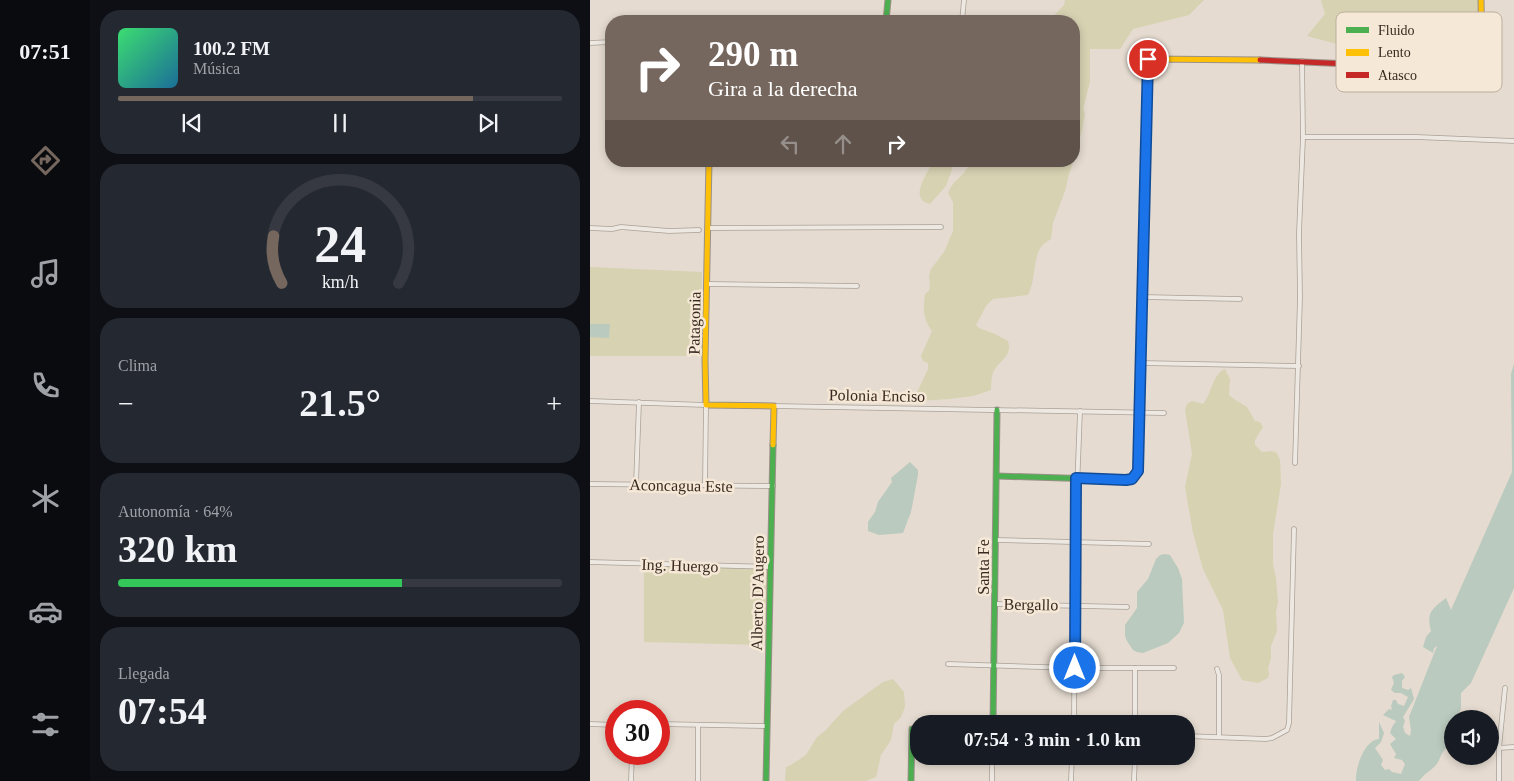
<!DOCTYPE html>
<html lang="es">
<head>
<meta charset="utf-8">
<style>
	body { margin:0; font-family:Georgia,serif; background:#242831; color:#f1f3f6; height:100vh; display:flex; flex-direction:column; font-size:19px; white-space:nowrap }
	* { box-sizing:border-box; margin:0 }
	p { font-size:16px; color:#9ea1a6 }
	.icon { flex:none; width:28px; height:28px; fill:none; stroke:currentColor; stroke-width:2; stroke-linecap:round; stroke-linejoin:round }
	.map { position:relative; flex:1; overflow:hidden }
	.side { display:flex; flex-direction:column; gap:10px; padding:10px; background:#0d0f14; width:500px }
	.side>* { flex:none }
	.banner { position:absolute; left:15px; top:15px; width:475px; height:152px; border-radius:20px; box-shadow:0 2px 8px #0003; background:#76675e; color:#fff; overflow:hidden }
	.controls { position:absolute; left:854px; top:710px; display:grid; gap:10px }
	.controls a { display:grid; place-items:center; width:55px; height:55px; border-radius:50%; background:#171b24; box-shadow:0 2px 8px #0003; font-size:25px }
	.speed { position:absolute; left:15px; top:700px; display:flex; gap:10px; font-size:25px; font-weight:700; text-align:center }
	.speed>* { display:grid; place-content:center; width:65px; height:65px; border-radius:50%; background:#171b24; box-shadow:0 2px 8px #0003; line-height:1 }
	.speed .limit { border:8px solid #d22; background:#fff; color:#111 }
	.pin { position:absolute; display:grid; place-items:center; width:42px; height:42px; color:#fff; margin:-21px; border:2px solid #fff; border-radius:50%; box-shadow:0 1px 5px #0007 }
	.me { position:absolute; width:55px; margin:-28px; rotate:0deg; stroke-linejoin:round; filter:drop-shadow(0 0 4px #0008) }
	.turn { display:flex; align-items:center; gap:18px; height:105px; padding:0 20px; font-size:22px }
	.turn .icon { width:65px; height:65px; stroke-width:2.5 }
	.turn b { display:block; font-size:35px; line-height:42px }
	.lanes { display:flex; align-items:center; height:48px; padding:0 20px; background:#0003; justify-content:center; gap:25px; direction:ltr }
	.lanes .off { opacity:.35 }
	.big { font-size:38px; font-weight:700; line-height:1.1 }
	.side .widget { flex:1; display:flex; flex-direction:column; justify-content:center; gap:8px; min-width:0; padding:0 18px; border-radius:20px; background:#242831 }
	.side .dial { align-items:center; gap:0 }
	.dial svg { height:130px; overflow:visible; fill:none; stroke:#363941; stroke-width:7; stroke-linecap:round; text-anchor:middle }
	.dial text { fill:#f1f3f6; stroke:none }
	.song { display:flex; align-items:center; gap:15px }
	.cover { width:60px; height:60px; border-radius:8px; background:linear-gradient(135deg,hsl(140 70% 55%),hsl(200 70% 35%)) }
	.played { height:5px; border-radius:2px; background:linear-gradient(90deg,#76675e 80%,#363941 80%) }
	.keys { display:flex; justify-content:space-around; direction:ltr }
	.heat { display:flex; justify-content:space-between; align-items:center; font-size:28px; direction:ltr }
	.charge { height:8px; border-radius:4px; background:linear-gradient(90deg,#34c759 64%,#363941 0) }
	.trip { position:absolute; left:320px; top:715px; width:285px; height:50px; border-radius:20px; background:#171b24; box-shadow:0 2px 8px #0003; font-weight:700; line-height:50px; text-align:center }
	main { display:flex; flex:1; min-height:0 }
	.dock { display:flex; flex-direction:column; width:90px; justify-content:space-around; align-items:center; background:#090b0e; color:#9ea1a6 }
	.dock .icon { width:35px; height:35px }
	.dock .active { color:#76675e }
	.dock b { font-size:22px; color:#f1f3f6 }
	.map>svg:first-child { display:block }
	.green { fill:#d7d2b2 }
	.water { fill:#bacabe }
	.lines { fill:none; stroke-linecap:round; stroke-linejoin:round }
	.street-casing { stroke:#aaa198; stroke-width:5.5 }
	.fast-casing { stroke:#9a9088; stroke-width:7 }
	.slow-casing { stroke:#9a9088; stroke-width:7 }
	.jam-casing { stroke:#9a9088; stroke-width:7 }
	.street { stroke:#ede8e1; stroke-width:4 }
	.fast { stroke:#4caf50; stroke-width:5 }
	.slow { stroke:#ffc107; stroke-width:5 }
	.jam { stroke:#c62828; stroke-width:5 }
	.route-casing { stroke:#114b97; stroke-width:12 }
	.route { stroke:#1a73e8; stroke-width:9 }
	.labels { text-anchor:middle; stroke-width:5; stroke-linejoin:round; paint-order:stroke }
	.street-label { font-size:16px; fill:#3a2920; stroke:#f5e8d6 }
	.key { fill:#f5e8d6; stroke:#bdaf9f; stroke-width:1 }
	.key-label { font-size:14px; fill:#3a2920 }
</style>
</head>
<body>
<main>
<nav class="dock">
<b>07:51</b>
<svg class="icon active" aria-label="directions" viewBox="0 0 24 24"><path d="M12 3l9 9-9 9-9-9zM9 14v-3h6M13 9l2 2-2 2"/></svg>
<svg class="icon" aria-label="music" viewBox="0 0 24 24"><path d="M9 18V5l10-2v13"/><circle cx="6" cy="18" r="3"/><circle cx="16" cy="16" r="3"/></svg>
<svg class="icon" aria-label="phone" viewBox="0 0 24 24"><path d="M5 4h4l2 5-3 2q2 4 5 5l2-3 5 2v4C11 20 4 13 5 4z"/></svg>
<svg class="icon" aria-label="climate" viewBox="0 0 24 24"><path d="M12 3v18M4 7l16 10M4 17L20 7"/></svg>
<svg class="icon" aria-label="car" viewBox="0 0 24 24"><path d="M5 17H2v-5l4-1 3-4h7l3 4 3 1v5h-3M9 17h6M6 11h13"/><circle cx="7" cy="17" r="2"/><circle cx="17" cy="17" r="2"/></svg>
<svg class="icon" aria-label="filters" viewBox="0 0 24 24"><path d="M4 7h16M4 17h16"/><circle cx="9" cy="7" r="2"/><circle cx="15" cy="17" r="2"/></svg>
</nav>
<section class="side">
<div class="widget">
<div class="song"><i class="cover"></i><div><b>100.2 FM</b><p>Música</p></div></div>
<div class="played"></div>
<div class="keys"><svg class="icon" aria-label="previous" viewBox="0 0 24 24"><path d="M18 5L8 12l10 7zM5 5v14"/></svg><svg class="icon" aria-label="pause" viewBox="0 0 24 24"><path d="M8 5v14M16 5v14"/></svg><svg class="icon" aria-label="next" viewBox="0 0 24 24"><path d="M6 5l10 7-10 7zM19 5v14"/></svg></div>
</div>
<div class="widget dial"><svg viewBox="0 0 100 80">
<path d="M14 69A42 42 0 1 1 86 69"/>
<path d="M14 69A42 42 0 0 1 9 40" stroke="#76675e"/>
<text x="50" y="56" font-size="32" font-weight="700">24</text>
<text x="50" y="72" font-size="11">km/h</text>
</svg></div>
<div class="widget"><p>Clima</p>
<div class="heat"><a>−</a><b class="big">21.5°</b><a>+</a></div>
</div>
<div class="widget"><p>Autonomía · 64%</p><b class="big">320 km</b><div class="charge"></div></div>
<div class="widget"><p>Llegada</p><b class="big">07:54</b></div>
</section>
<div class="map">
<svg width="924" height="781" viewBox="0 0 924 781">
	<rect width="100%" height="100%" fill="#e5dbd0"/>
	<!-- green -->
	<g class="green">
		<path d="M475,0h139l-15,15 -56,14 -13,20h-30v33l-7,27 2,5 -3,16 -7,27 -6,17 -4,17 -12,32 -2,16c-3,2 -8,5 -10,8 -8,11 -5,33 -13,48l-35,4 -7,7 -10,19 3,3 16,6 13,7c5,16 -10,20 -15,32 -2,5 -2,12 -2,17l-18,6 -24,3 -30,2 -4,-4 13,-28v-6l-5,-2 -2,-5 11,-25c-9,-11 -9,-23 -7,-37l4,-3 1,-5 -1,-10 2,-7 13,-17 9,-21v-29l-5,-9c6,-15 16,-15 23,-32h103v-140h-25l15,-16z"/>
		<polygon points="731,0 891,0 892,58 839,50 784,54 717,36 735,14"/>
		<path d="M343,161h22l-9,25 -16,18c-23,-5 -1,-32 3,-43z"/>
		<polygon points="0,267 112,272 111,356 0,356"/>
		<path d="M635,369l5,10 -1,16 5,4 13,8 8,14 5,1 3,5 -8,13v5l7,7 10,-1 5,2 3,7 1,24 -8,50v30l3,14 2,24 -2,10 1,19 -6,15v12l-3,11 1,4 -1,5 -10,5 -16,-3 -12,-22 -7,-48 -20,-41 -10,-36 -8,-46 7,-33 -7,-44 2,-6 5,-3 11,3c9,-10 9,-30 22,-35z"/>
		<polygon points="54,564 180,567 178,645 54,642"/>
		<polygon points="303,679 314,692 315,707 311,717 304,724 301,740 291,755 286,777 276,781 195,781 196,767 201,765 216,755 227,737 235,731 253,711 293,682"/>
	</g>
	<!-- water -->
	<g class="water">
		<polygon points="0,324 20,324 19,338 0,337"/>
		<path d="M924,364v224l-43,95 -10,10v16l-6,10h-3v4c-5,8 -12,14 -4,23 -9,8 -7,15 -14,21 -5,5 -10,7 -15,14h-63c-1,-12 8,-41 23,-42v-17l5,11 -3,9 -6,6 8,12 -2,5 4,5 4,-1 3,3 9,2 4,-10 -3,-4 -8,-2 2,-4 -6,-10 6,-5 -6,-6 2,-6 4,-6 -13,-6 6,-6 3,1 -1,-4 2,-6h3l2,4 6,2 4,-9 -7,-4h-6l-4,-3 3,-7 -2,-6 2,-2 8,-2 3,4 -3,4v7l6,2 3,-2 3,11 -11,18 2,4 -2,6 2,6 5,3 1,-6 -2,-13 28,-71 -3,2 -1,5 -10,-6 3,-10 5,-6c-5,-19 1,-22 15,-33l5,12 61,-138 -1,-98z"/>
		<polygon points="320,462 328,470 328,475 321,512 313,533 289,535 278,531 278,522 285,512 288,502 302,482 301,478"/>
		<polygon points="575,554 580,555 588,568 592,579 594,623 589,633 578,643 553,653 547,652 543,650 537,641 535,636 535,625 547,608 547,592 558,579 566,559 570,555"/>
	</g>
	<g class="lines">
		<!-- street casing -->
		<g class="street-casing">
			<g id="street">
				<polyline points="372,21 374,0"/>
				<polyline points="0,43 21,42"/>
				<polyline points="713,137 826,137 924,141"/>
				<polyline points="0,228 22,229 31,227 79,231 109,230"/>
				<polyline points="118,228 351,227"/>
				<polyline points="117,284 267,286"/>
				<polyline points="552,297 650,299"/>
				<polyline points="551,363 709,366"/>
				<polyline points="0,401 116,405 115,485"/>
				<polyline points="184,406 574,413"/>
				<polyline points="705,463 710,297 709,233 713,137 712,61"/>
				<polyline points="0,484 183,486"/>
				<polyline points="46,484 49,402"/>
				<polyline points="406,540 559,544"/>
				<polyline points="0,562 180,567"/>
				<polyline points="406,604 537,607"/>
				<polyline points="358,664 485,668 584,668"/>
				<polyline points="627,669 629,675 629,737"/>
				<polyline points="0,724 26,725"/>
				<polyline points="69,724 176,726"/>
				<polyline points="484,724 485,541 490,411"/>
				<polyline points="545,724 545,668"/>
				<polyline points="596,736 676,739 682,738 697,730 699,723 704,529"/>
				<polyline points="909,748 924,747"/>
				<polyline points="41,781 42,754"/>
				<polyline points="108,781 108,725"/>
				<polyline points="402,781 402,756"/>
				<polyline points="481,781 482,756"/>
				<polyline points="544,781 545,756"/>
				<polyline points="909,781 909,748 915,688"/>
			</g>
		</g>
		<!-- fast casing -->
		<g class="fast-casing">
			<g id="fast">
				<polyline points="296,21 298,0"/>
				<polyline points="407,476 536,480 542,479 548,471 555,202"/>
				<polyline points="403,724 407,410"/>
				<polyline points="176,781 183,445"/>
				<polyline points="321,781 322,729 329,729"/>
			</g>
		</g>
		<!-- slow casing -->
		<g class="slow-casing">
			<g id="slow">
				<path d="M875,66c9,0 12,0 17,-8l-1,-58"/>
				<polyline points="119,161 115,360 116,405 184,406 183,445"/>
				<polyline points="555,202 559,59 670,60"/>
			</g>
		</g>
		<!-- jam casing -->
		<g class="jam-casing">
			<polyline id="jam" points="670,60 760,64 784,54 789,56 801,64 875,66"/>
		</g>
		<!-- street -->
		<use href="#street" class="street"/>
		<!-- fast -->
		<use href="#fast" class="fast"/>
		<!-- slow -->
		<use href="#slow" class="slow"/>
		<!-- jam -->
		<use href="#jam" class="jam"/>
	</g>
	<g class="lines">
		<!-- route casing -->
		<g class="route-casing">
			<polyline id="route" points="485,668 486,478 536,480 542,479 548,471 558,59"/>
		</g>
		<!-- route -->
		<use href="#route" class="route"/>
	</g>
	<g class="labels">
		<!-- street labels -->
		<g class="street-label">
			<text transform="translate(104 323) rotate(-89)" y="6">Patagonia</text>
			<text transform="translate(287 395) rotate(1)" y="6">Polonia Enciso</text>
			<text transform="translate(91 485) rotate(1)" y="6">Aconcagua Este</text>
			<text transform="translate(90 565) rotate(2)" y="6">Ing. Huergo</text>
			<text transform="translate(393 567) rotate(-90)" y="6">Santa Fe</text>
			<text transform="translate(167 593) rotate(-89)" y="6">Alberto D'Augero</text>
			<text transform="translate(441 604) rotate(1)" y="6">Bergallo</text>
		</g>
	</g>
	<!-- legend -->
	<rect x="746" y="12" width="166" height="80" rx="8" class="key"/>
	<rect x="756" y="27" width="23" height="6" fill="#4caf50"/>
	<rect x="756" y="49" width="23" height="7" fill="#ffc107"/>
	<rect x="756" y="72" width="23" height="6" fill="#c62828"/>
	<g class="key-label">
		<text x="788" y="35">Fluido</text>
		<text x="788" y="57">Lento</text>
		<text x="788" y="80">Atasco</text>
	</g>
</svg>
<div class="controls">
<a><svg class="icon" aria-label="sound" viewBox="0 0 24 24"><path d="M4 9h4l5-4v14l-5-4H4zM17 9q2 3 0 6"/></svg></a>
</div>
<div class="speed"><div class="limit">30</div></div>
<div class="pin" style="left:558px;top:59px;background:#d93025"><svg class="icon" aria-label="arrive" viewBox="0 0 24 24"><path d="M6 21V4h12l-3 4 3 4H6"/></svg></div>
<svg class="me" style="left:485px;top:668px" viewBox="-20 -20 40 40"><circle r="17" fill="#1a73e8" stroke="#fff" stroke-width="3"/><path d="M0-11L8 9 0 5-8 9z" fill="#fff"/></svg>
<div class="trip">07:54 · 3 min · 1.0 km</div>
<div class="banner">
<div class="turn"><svg class="icon" aria-label="right" viewBox="0 0 24 24"><path d="M7 20v-9h11M14 6l5 5-5 5"/></svg><div><b>290 m</b>Gira a la derecha</div></div>
<div class="lanes"><svg class="icon off" aria-label="left" viewBox="0 0 24 24"><path d="M17 20v-9H6M10 6l-5 5 5 5"/></svg><svg class="icon off" aria-label="ahead" viewBox="0 0 24 24"><path d="M12 20V5M6 11l6-6 6 6"/></svg><svg class="icon" aria-label="right" viewBox="0 0 24 24"><path d="M7 20v-9h11M14 6l5 5-5 5"/></svg></div>
</div>
</div>
</main>
</body>
</html>
